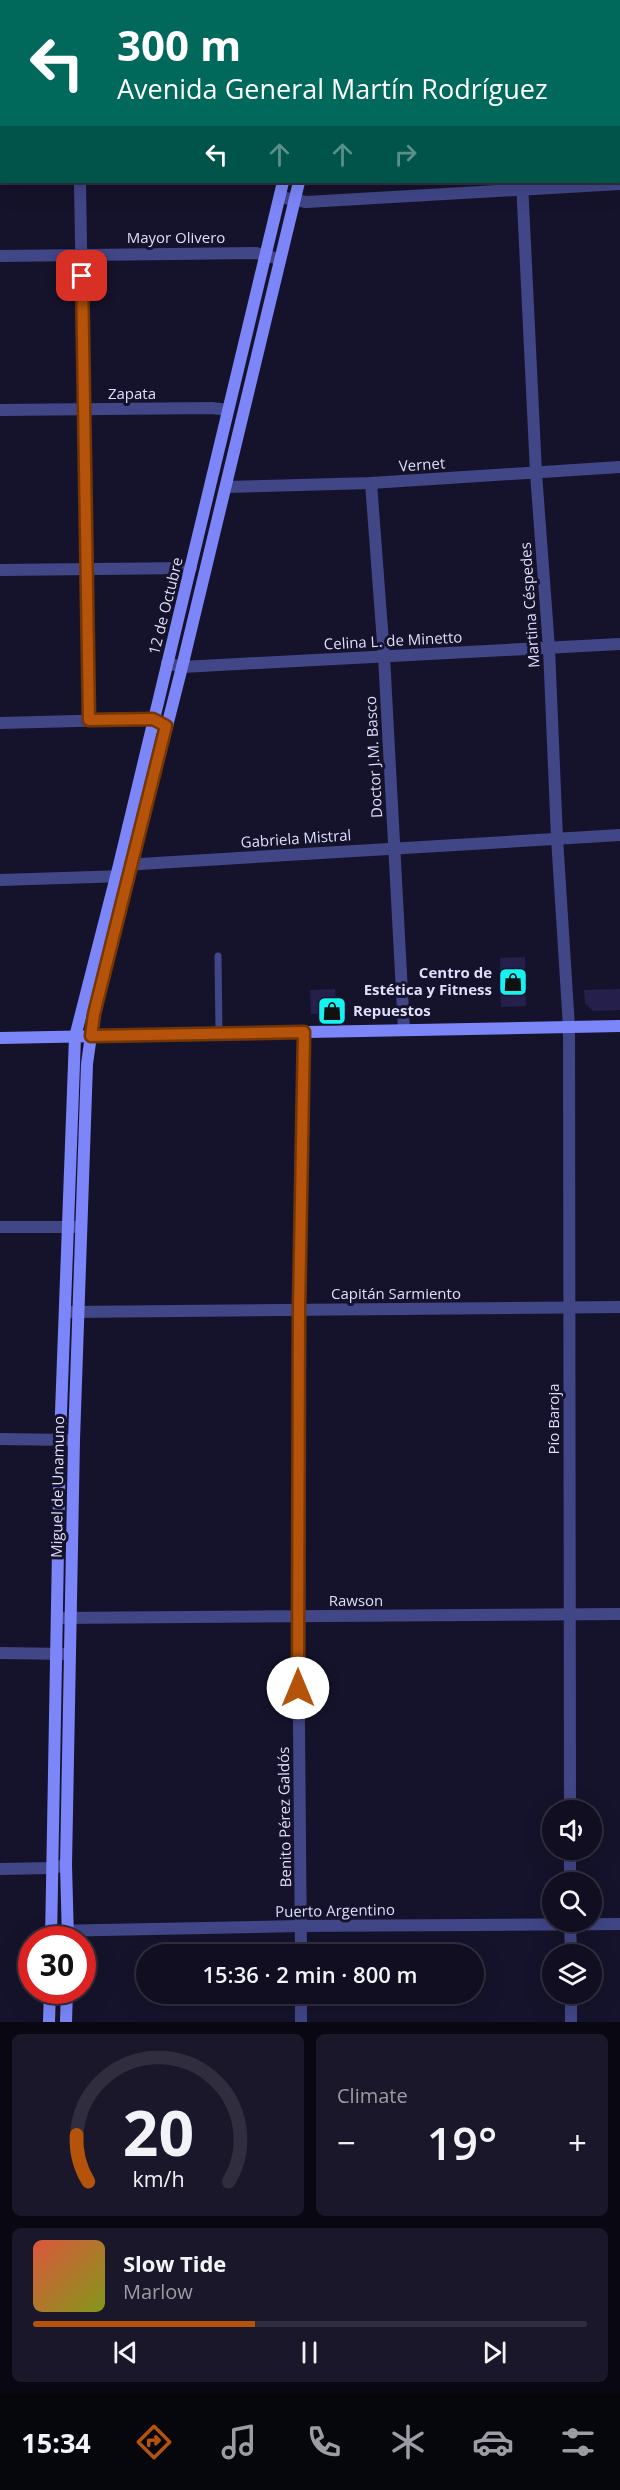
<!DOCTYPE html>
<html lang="en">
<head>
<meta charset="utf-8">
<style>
	body { margin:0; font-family:"Open Sans",sans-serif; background:#191729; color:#f1f3f6; height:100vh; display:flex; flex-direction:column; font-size:22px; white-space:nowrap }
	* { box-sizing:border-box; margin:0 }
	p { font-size:20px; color:#9c9ca5 }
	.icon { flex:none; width:33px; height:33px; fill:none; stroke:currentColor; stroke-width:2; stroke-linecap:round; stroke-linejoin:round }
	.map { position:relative; height:2022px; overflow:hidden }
	.drawer { display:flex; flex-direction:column; gap:12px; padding:12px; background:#090812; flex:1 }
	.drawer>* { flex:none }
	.guide { position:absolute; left:0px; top:0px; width:621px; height:183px; box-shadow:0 6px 24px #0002,0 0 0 2px #302e3e; background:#00695c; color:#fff; overflow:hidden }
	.controls { position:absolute; left:542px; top:1800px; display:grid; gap:12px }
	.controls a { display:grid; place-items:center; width:60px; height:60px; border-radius:50%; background:#100e20; box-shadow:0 6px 24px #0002,0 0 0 2px #302e3e; font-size:30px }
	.speed { position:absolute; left:18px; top:1926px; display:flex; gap:12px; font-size:30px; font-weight:700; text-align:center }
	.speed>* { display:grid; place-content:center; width:78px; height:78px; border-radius:50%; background:#100e20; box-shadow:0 6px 24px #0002,0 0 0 2px #302e3e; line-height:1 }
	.speed .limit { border:9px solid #d22; background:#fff; color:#111 }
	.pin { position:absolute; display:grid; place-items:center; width:51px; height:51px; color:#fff; margin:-26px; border-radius:12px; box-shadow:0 3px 9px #0006 }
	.me { position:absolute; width:66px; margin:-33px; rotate:0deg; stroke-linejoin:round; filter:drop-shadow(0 0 4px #0008) }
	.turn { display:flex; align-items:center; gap:21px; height:126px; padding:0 18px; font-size:27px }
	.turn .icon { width:78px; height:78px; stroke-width:2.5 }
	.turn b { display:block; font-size:42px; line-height:51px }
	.lanes { display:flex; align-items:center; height:57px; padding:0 18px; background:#0003; justify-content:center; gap:30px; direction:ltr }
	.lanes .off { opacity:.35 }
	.big { font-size:45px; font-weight:600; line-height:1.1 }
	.drawer .widget { flex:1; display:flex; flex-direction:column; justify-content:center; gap:9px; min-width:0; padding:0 21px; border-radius:9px; background:#191729 }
	.drawer .dial { align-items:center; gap:0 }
	.dial svg { height:156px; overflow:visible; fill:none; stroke:#302e3e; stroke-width:7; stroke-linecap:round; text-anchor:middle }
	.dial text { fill:#f1f3f6; stroke:none }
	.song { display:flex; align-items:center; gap:18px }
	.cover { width:72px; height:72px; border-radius:9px; background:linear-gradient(135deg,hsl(10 70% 55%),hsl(70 70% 35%)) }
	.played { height:6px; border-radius:3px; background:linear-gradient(90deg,#b45309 40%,#302e3e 40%) }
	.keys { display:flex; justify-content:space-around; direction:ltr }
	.heat { display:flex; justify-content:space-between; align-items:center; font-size:33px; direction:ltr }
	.drawer .tiles { flex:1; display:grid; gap:12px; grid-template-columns:1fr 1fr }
	.widget:last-child { grid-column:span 2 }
	.trip { position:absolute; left:136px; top:1944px; width:348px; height:60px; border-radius:30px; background:#100e20; box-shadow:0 6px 24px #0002,0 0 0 2px #302e3e; font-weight:600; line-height:60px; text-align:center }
	.menu { display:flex; height:96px; justify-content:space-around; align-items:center; background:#06060d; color:#9c9ca5 }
	.menu .icon { width:42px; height:42px }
	.menu .selected { color:#b45309 }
	.menu b { font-size:27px; color:#f1f3f6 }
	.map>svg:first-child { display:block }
	.building { fill:#24204b }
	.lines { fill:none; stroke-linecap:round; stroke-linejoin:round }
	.lane { stroke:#414687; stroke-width:7 }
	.street { stroke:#414687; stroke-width:12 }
	.secondary { stroke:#7c86f8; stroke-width:12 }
	.route-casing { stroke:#753606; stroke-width:15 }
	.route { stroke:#b45309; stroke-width:10 }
	.labels { text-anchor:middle; stroke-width:6; stroke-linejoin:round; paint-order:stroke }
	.street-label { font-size:15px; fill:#dfdffd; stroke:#15132b }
	.poi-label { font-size:15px; font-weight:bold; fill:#dfdffd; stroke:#15132b; text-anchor:end }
</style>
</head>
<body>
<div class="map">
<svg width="620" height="2022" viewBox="0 0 620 2022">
	<rect width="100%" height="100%" fill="#15132b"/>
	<!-- building -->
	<g class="building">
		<polygon points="525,957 526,1006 501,1007 500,958"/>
		<polygon points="335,989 337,1013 311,1014 310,990"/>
		<polygon points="620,989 620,1010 593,1011 585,1003 584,990"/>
	</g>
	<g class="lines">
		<!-- lane -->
		<polyline class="lane" points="218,956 219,1034"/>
		<!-- street -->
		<g class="street">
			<polyline points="78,0 78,2"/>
			<polyline points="608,0 608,2"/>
			<polyline points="0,100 2,100"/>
			<polyline points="80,182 89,720"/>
			<polyline points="522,182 536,473 549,648 557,838 569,1027 570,1810"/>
			<polyline points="280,197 306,202 620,184"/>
			<polyline points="0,256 256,253 279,259"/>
			<polyline points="0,410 212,408 228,410"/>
			<polyline points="371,483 384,656 404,1030"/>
			<polyline points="226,487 371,483 620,467"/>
			<polyline points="0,570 191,568"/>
			<polyline points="167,663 182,667 620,644"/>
			<polyline points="0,723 153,719 166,726"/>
			<polyline points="123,865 620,835"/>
			<polyline points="0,880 125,876"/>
			<polyline points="0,1227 80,1227"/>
			<polyline points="69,1312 620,1307"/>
			<polyline points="0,1439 74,1440"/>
			<polyline points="57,1618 620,1614"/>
			<polyline points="0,1653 67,1654"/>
			<polyline points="570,1850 570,1882"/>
			<polyline points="0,1869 51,1868 62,1866"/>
			<polyline points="570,1922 571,1954"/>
			<polyline points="51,1931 301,1926 620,1924"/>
			<polyline points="301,1954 298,1616 299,1310 304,1032"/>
			<polyline points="571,1994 571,2022"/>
			<polyline points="301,2022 301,1994"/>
		</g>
		<!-- secondary -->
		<g class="secondary">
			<polyline points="326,2 326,0"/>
			<polyline points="342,2 342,0"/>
			<polyline points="0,1038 620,1026"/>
			<polyline points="51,1940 60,1439 75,1037 119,865 283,182"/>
			<polyline points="68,1940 66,1865 74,1440 87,1064 94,1014 182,667 299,182"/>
			<polyline points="49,2022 50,1990"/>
			<polyline points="66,2022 67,1990"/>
		</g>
	</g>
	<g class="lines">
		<!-- route casing -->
		<g class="route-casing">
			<polyline id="route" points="82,276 89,720 153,719 166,726 94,1014 91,1036 304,1032 299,1310 298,1688"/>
		</g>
		<!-- route -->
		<use href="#route" class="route"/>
	</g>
	<!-- icons -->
	<defs>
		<g id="shop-square" transform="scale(1.5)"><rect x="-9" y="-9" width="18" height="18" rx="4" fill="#16f2ef" stroke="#15132b"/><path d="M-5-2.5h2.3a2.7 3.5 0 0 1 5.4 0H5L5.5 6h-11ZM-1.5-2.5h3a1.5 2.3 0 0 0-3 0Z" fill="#111"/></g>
	</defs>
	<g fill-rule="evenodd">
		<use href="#shop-square" x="513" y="982"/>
		<use href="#shop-square" x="332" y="1011"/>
	</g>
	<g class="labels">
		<!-- street labels -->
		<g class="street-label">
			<text x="176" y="243">Mayor Olivero</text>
			<text x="132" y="399">Zapata</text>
			<text transform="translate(422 465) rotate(-4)" y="5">Vernet</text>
			<text transform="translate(530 605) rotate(-94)" y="5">Martina Céspedes</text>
			<text transform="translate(166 606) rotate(-76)" y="5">12 de Octubre</text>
			<text transform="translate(393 641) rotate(-3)" y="5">Celina L. de Minetto</text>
			<text transform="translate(374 757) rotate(-93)" y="5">Doctor J.M. Basco</text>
			<text transform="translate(296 839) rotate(-4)" y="5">Gabriela Mistral</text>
			<text x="396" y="1299">Capitán Sarmiento</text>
			<text transform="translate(554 1419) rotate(-90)" y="5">Pío Baroja</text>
			<text transform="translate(58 1487) rotate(-89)" y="5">Miguel de Unamuno</text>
			<text x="356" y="1606">Rawson</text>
			<text transform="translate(285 1817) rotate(-91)" y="5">Benito Pérez Galdós</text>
			<text transform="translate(335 1911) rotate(-1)" y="5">Puerto Argentino</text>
		</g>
		<!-- poi labels -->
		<g class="poi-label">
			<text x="492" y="978">Centro de<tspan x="492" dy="17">Estética y Fitness</tspan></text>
			<text x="353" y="1016" text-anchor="start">Repuestos</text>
		</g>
	</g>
</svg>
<div class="controls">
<a><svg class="icon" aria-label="sound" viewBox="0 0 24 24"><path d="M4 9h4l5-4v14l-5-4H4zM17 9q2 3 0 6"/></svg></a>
<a><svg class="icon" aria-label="search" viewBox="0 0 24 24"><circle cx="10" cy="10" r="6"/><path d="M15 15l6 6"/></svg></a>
<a><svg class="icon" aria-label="layers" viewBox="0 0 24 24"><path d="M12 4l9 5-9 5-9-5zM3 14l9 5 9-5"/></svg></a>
</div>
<div class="speed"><div class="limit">30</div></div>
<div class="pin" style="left:82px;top:276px;background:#d93025"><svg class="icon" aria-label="arrive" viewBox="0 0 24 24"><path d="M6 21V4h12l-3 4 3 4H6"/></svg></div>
<svg class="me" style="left:298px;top:1688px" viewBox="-20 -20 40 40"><circle r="19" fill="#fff"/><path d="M0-13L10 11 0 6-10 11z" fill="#b45309"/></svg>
<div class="trip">15:36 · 2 min · 800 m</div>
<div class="guide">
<div class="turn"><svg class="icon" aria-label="left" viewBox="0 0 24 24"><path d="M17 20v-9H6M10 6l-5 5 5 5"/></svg><div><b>300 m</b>Avenida General Martín Rodríguez</div></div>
<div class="lanes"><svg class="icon" aria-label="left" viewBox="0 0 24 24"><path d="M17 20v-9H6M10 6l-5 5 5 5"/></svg><svg class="icon off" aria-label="ahead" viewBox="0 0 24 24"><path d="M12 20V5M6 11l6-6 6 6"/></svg><svg class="icon off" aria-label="ahead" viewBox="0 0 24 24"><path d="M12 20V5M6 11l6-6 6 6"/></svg><svg class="icon off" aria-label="right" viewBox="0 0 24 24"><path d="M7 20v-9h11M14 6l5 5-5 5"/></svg></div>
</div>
</div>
<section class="drawer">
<div class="tiles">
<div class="widget dial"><svg viewBox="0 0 100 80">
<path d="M14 69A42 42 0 1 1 86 69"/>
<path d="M14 69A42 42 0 0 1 8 45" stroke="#b45309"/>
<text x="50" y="56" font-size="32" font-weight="700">20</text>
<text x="50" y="72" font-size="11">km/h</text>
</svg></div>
<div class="widget"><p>Climate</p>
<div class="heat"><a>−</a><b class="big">19°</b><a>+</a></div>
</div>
<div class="widget">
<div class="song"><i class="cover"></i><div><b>Slow Tide</b><p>Marlow</p></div></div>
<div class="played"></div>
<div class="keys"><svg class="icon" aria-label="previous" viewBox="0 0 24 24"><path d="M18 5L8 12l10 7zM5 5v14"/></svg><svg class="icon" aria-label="pause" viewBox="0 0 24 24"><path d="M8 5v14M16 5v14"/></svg><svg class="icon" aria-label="next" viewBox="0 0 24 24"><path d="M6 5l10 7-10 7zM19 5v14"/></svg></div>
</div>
</div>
</section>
<nav class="menu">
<b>15:34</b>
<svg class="icon selected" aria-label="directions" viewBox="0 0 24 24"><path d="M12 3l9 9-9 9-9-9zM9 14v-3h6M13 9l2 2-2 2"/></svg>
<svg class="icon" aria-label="music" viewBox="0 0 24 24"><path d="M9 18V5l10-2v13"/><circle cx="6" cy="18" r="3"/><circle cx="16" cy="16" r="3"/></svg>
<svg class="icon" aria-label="phone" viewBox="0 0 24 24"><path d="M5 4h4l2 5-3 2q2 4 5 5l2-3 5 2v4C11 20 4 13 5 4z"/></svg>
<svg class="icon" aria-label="climate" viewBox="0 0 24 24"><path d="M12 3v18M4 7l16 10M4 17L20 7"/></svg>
<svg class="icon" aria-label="car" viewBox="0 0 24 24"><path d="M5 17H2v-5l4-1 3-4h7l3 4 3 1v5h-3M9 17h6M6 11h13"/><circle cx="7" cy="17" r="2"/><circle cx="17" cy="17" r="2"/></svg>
<svg class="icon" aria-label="filters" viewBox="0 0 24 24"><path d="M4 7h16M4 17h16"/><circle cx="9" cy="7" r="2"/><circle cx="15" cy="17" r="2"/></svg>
</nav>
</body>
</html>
